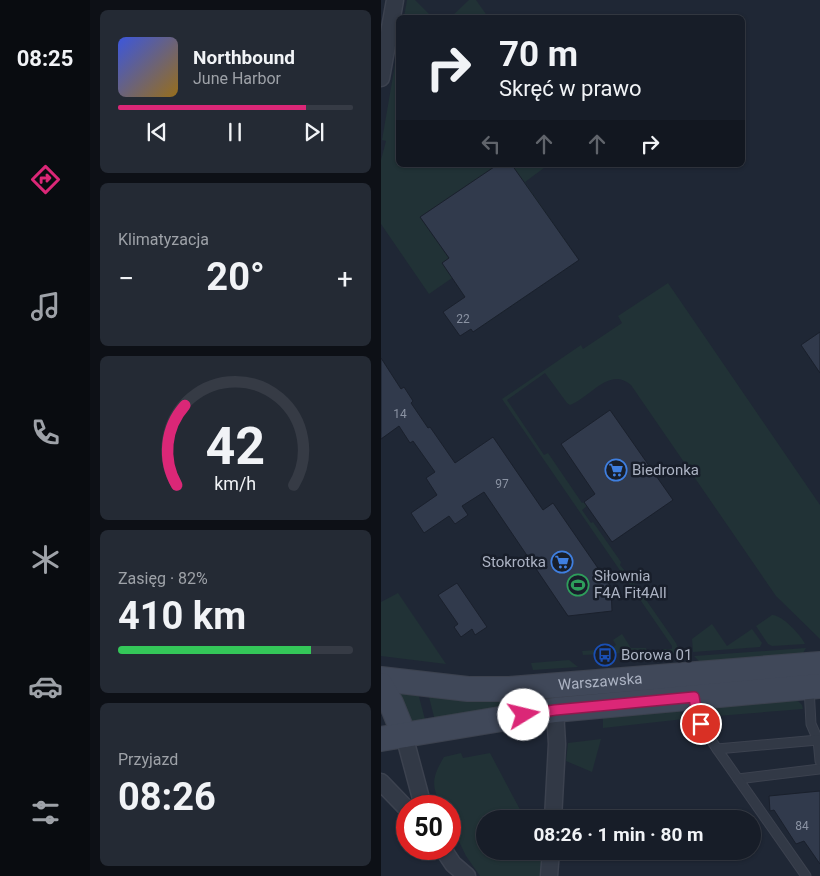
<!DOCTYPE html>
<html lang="pl">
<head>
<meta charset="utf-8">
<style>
	body { margin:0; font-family:Roboto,sans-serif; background:#242a34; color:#f1f3f6; height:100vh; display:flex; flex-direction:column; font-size:19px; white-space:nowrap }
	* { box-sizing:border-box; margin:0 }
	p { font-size:16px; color:#9ea2a8 }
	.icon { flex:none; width:28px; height:28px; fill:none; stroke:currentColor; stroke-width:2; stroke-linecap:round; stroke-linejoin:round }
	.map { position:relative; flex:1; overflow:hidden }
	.sheet { display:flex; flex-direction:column; gap:10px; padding:10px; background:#0d1016; width:291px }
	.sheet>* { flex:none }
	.banner { position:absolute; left:15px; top:15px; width:349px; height:152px; border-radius:8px; box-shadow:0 1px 4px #0004,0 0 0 1px #363b45; background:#171d28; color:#f1f3f6; overflow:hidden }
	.speed { position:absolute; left:15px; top:795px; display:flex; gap:10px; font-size:25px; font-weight:700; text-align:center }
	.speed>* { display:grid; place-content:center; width:65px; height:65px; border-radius:50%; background:#171d28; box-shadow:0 1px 4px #0004,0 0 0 1px #363b45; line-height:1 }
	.speed .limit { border:8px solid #d22; background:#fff; color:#111 }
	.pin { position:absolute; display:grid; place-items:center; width:42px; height:42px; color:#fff; margin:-21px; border:2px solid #fff; border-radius:50%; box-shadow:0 1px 5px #0007 }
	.me { position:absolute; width:55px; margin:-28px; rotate:81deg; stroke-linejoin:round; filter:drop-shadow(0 0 4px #0008) }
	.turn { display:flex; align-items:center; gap:18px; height:105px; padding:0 20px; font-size:22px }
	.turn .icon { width:65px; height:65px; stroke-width:2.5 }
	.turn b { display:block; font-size:35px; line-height:42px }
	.lanes { display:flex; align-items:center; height:48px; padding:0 20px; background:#0003; justify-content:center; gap:25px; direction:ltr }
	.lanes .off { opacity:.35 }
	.big { font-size:38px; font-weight:700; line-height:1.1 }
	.sheet .widget { flex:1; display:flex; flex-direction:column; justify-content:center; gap:8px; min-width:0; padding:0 18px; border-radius:8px; background:#242a34 }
	.sheet .dial { align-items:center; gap:0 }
	.dial svg { height:130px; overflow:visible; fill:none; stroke:#363b45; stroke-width:7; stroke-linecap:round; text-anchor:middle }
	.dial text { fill:#f1f3f6; stroke:none }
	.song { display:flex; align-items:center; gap:15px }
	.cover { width:60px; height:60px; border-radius:8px; background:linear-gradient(135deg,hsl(230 70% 55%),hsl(40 70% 35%)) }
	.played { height:5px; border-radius:2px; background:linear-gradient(90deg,#db2777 80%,#363b45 80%) }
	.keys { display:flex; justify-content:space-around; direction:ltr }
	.heat { display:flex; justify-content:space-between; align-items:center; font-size:28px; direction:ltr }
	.charge { height:8px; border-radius:4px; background:linear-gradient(90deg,#34c759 82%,#363b45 0) }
	.trip { position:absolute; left:95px; top:810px; width:285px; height:50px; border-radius:25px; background:#171d28; box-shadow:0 1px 4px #0004,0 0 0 1px #363b45; font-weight:700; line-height:50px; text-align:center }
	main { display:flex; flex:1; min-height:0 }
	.dock { display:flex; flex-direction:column; width:90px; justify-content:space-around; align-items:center; background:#090c10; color:#9ea2a8 }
	.dock .icon { width:35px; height:35px }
	.dock .current { color:#db2777 }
	.dock b { font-size:22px; color:#f1f3f6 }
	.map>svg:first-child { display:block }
	.green { fill:#213236 }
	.building { fill:#313a4c; stroke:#1a202c }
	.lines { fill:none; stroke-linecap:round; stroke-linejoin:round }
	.service-casing { stroke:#3c424f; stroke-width:11 }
	.minor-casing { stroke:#3c424f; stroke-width:19 }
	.secondary-casing { stroke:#3c424f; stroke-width:26 }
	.service { stroke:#323946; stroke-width:9 }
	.minor { stroke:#323946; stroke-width:16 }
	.secondary { stroke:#404859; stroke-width:24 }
	.route-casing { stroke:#8e194d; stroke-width:12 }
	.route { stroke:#db2777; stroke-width:9 }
	.labels { text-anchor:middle; stroke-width:5; stroke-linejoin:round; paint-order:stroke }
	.number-label { font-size:12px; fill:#8b93a3 }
	.poi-label { font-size:15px; fill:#acb3c3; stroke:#181e2a; text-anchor:start }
	.street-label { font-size:15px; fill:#acb3c3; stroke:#181e2a }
</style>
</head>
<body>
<main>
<nav class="dock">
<b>08:25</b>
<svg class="icon current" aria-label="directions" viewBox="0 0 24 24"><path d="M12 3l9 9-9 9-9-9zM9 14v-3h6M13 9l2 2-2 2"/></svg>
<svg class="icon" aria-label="music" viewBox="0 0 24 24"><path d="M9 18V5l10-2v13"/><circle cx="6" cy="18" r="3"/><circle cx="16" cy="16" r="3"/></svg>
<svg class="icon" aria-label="phone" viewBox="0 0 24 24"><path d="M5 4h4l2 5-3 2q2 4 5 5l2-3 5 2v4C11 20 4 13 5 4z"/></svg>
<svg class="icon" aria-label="climate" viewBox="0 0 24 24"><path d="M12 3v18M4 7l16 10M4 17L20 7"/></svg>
<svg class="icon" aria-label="car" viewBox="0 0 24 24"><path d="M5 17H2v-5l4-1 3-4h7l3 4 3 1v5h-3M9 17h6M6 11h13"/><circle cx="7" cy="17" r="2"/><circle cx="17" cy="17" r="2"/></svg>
<svg class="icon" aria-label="filters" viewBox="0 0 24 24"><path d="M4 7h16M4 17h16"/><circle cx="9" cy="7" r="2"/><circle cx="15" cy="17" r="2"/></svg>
</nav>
<section class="sheet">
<div class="widget">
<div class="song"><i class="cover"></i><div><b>Northbound</b><p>June Harbor</p></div></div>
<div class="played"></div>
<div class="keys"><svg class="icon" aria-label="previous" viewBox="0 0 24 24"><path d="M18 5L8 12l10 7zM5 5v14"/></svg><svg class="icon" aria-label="pause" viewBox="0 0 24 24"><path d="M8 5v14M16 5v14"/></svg><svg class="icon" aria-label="next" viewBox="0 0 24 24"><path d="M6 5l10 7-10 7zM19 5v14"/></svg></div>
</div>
<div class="widget"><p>Klimatyzacja</p>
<div class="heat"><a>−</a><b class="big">20°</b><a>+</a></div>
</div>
<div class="widget dial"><svg viewBox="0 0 100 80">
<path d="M14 69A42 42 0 1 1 86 69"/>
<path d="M14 69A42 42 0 0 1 19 20" stroke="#db2777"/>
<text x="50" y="56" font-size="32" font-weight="700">42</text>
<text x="50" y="72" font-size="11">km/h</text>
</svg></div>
<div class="widget"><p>Zasięg · 82%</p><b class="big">410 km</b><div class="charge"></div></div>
<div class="widget"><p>Przyjazd</p><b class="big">08:26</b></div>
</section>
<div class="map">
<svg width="439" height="876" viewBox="0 0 439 876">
	<rect width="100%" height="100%" fill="#1f2735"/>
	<!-- green -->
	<g class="green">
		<polygon points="26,0 34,0 51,17 23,17"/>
		<polygon points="88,0 95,0 107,17 70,17"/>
		<polygon points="17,47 18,165 167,165 144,182 198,260 103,325 71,278 48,294 0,224 0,160 5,141 1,140"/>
		<path d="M287,283l152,222v134l-44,-43 -145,-211c-22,-19 -41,13 -61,20l-3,-2 -22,-30 -38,27 37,55 4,-2 34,50 2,-1 3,4 -5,4 9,13 2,-1 28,40 -1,3 5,6h1l50,72 2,5 -2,5 -14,1 1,-5h9v-3l-170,-247 79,-54 2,4 39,-26 -4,-7z"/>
		<polygon points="17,593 65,664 0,656 0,602"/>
		<path d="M391,615c9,-1 29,20 33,29l-33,2 -4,-2 -12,-18z"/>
		<polygon points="331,624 346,646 371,629 381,643 379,647 312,652 311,639"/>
		<polygon points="241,634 250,648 265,648 266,652 202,655 201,651 216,650 227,643 231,648 235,645 232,640"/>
		<polygon points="425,648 421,655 320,663 313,656"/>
		<polygon points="188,660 197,667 152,670 150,663"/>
		<polygon points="439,673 54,721 47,693"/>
		<polygon points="19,691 37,693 45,723 31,724 18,694"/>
		<polygon points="415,699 421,705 422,709 323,717 323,713 328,707"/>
		<polygon points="296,708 302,715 303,719 222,728 222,717"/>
		<polygon points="220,739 211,772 185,761 187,743"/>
		<path d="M80,753l2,5 27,-5 35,66h-40v32h60l-2,25h-63l-14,-20 -16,-33v-17h-9c-10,-21 -9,-29 3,-49z"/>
	</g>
	<!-- building -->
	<g class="building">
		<polygon points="116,165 131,165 198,260 92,332 90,329 79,336 62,312 84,297 61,263 68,258 39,217"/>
		<polygon points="439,332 439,373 420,345"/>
		<polygon points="0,358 20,389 23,387 32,401 30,403 47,428 49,427 74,463 112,437 162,510 172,503 230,587 231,611 187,616 103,492 81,506 87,515 74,524 68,516 43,533 30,513 56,495 45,478 54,472 32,441 29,443 18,426 0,439"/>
		<polygon points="229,410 292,500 231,542 203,502 214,494 180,444"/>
		<polygon points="76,583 106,627 94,635 91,629 80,637 73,627 77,624 57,595"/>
		<polygon points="439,791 439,864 423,841 415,844 393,810 389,811 388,796"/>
	</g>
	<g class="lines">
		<!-- service casing -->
		<g class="service-casing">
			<g id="service">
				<polyline points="428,687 430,724 437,740 439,739"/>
				<polyline points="313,698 317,720 336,749"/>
				<polyline points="357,779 439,769"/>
				<polyline points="425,876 336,749 437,740 439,761"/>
			</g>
		</g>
		<!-- minor casing -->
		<g class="minor-casing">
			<g id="minor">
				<polyline points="0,78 14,0"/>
				<polyline points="23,735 42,806"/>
				<polyline points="0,782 26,809"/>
				<polyline points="172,819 176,744 174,710"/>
				<polyline points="62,849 72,864 86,876"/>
				<polyline points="168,876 170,851"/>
			</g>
		</g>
		<!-- secondary casing -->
		<g class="secondary-casing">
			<g id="secondary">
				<path id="s1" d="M0,679l87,10h41l311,-25"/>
				<polyline points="0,685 10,703 23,735"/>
				<polyline points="0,739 174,710 439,686"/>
			</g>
		</g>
		<!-- service -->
		<use href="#service" class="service"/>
		<!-- minor -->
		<use href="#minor" class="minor"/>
		<!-- secondary -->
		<use href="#secondary" class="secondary"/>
	</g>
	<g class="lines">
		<!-- route casing -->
		<g class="route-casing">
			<polyline id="route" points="143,715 174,710 313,697 317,720 320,724"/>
		</g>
		<!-- route -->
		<use href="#route" class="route"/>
	</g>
	<!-- icons -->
	<defs>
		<g id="supermarket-ring" transform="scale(1.125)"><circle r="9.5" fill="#181e2a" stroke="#3f7fe0" stroke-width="1.5"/><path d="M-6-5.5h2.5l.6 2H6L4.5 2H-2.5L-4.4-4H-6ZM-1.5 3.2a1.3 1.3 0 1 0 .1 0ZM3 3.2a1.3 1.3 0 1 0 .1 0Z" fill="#3f7fe0"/></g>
		<g id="stadium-ring" transform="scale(1.125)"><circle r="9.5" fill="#181e2a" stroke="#2e9e5b" stroke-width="1.5"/><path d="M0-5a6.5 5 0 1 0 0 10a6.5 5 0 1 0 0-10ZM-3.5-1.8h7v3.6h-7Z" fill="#2e9e5b"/></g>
		<g id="bus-ring" transform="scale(1.125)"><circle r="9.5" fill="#181e2a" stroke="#1a4fb4" stroke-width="1.5"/><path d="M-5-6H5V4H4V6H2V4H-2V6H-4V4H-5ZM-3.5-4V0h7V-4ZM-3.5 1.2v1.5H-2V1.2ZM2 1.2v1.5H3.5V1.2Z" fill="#1a4fb4"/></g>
	</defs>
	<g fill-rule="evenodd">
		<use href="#supermarket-ring" x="235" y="470"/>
		<use href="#supermarket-ring" x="181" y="562"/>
		<use href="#stadium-ring" x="197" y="585"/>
		<use href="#bus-ring" x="224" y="655"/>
	</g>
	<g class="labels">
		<!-- number labels -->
		<g class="number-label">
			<text x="82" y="323">22</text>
			<text x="19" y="418">14</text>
			<text x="121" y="488">97</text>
			<text x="421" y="830">84</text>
		</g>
		<!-- poi labels -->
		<g class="poi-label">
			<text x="251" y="475">Biedronka</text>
			<text x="165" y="567" text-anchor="end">Stokrotka</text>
			<text x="213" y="581">Siłownia<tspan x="213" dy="17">F4A Fit4All</tspan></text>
			<text x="240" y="660">Borowa 01</text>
		</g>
		<!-- street labels -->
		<g class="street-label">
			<text dy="5" stroke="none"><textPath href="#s1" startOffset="220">Warszawska</textPath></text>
		</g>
	</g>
</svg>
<div class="speed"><div class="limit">50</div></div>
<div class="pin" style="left:320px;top:724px;background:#d93025"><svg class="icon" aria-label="arrive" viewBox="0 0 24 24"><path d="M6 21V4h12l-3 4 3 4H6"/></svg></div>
<svg class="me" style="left:143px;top:715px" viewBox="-20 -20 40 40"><circle r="19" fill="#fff"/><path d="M0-13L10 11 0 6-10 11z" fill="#db2777"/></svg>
<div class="trip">08:26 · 1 min · 80 m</div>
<div class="banner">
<div class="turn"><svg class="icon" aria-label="right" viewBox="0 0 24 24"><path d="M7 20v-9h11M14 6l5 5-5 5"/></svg><div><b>70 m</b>Skręć w prawo</div></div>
<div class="lanes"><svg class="icon off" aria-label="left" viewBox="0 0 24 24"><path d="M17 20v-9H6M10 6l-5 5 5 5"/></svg><svg class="icon off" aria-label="ahead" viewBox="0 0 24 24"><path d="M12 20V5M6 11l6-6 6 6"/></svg><svg class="icon off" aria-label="ahead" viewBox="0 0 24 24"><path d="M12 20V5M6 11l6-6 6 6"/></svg><svg class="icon" aria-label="right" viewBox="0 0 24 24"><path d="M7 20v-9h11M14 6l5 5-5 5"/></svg></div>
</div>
</div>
</main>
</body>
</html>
